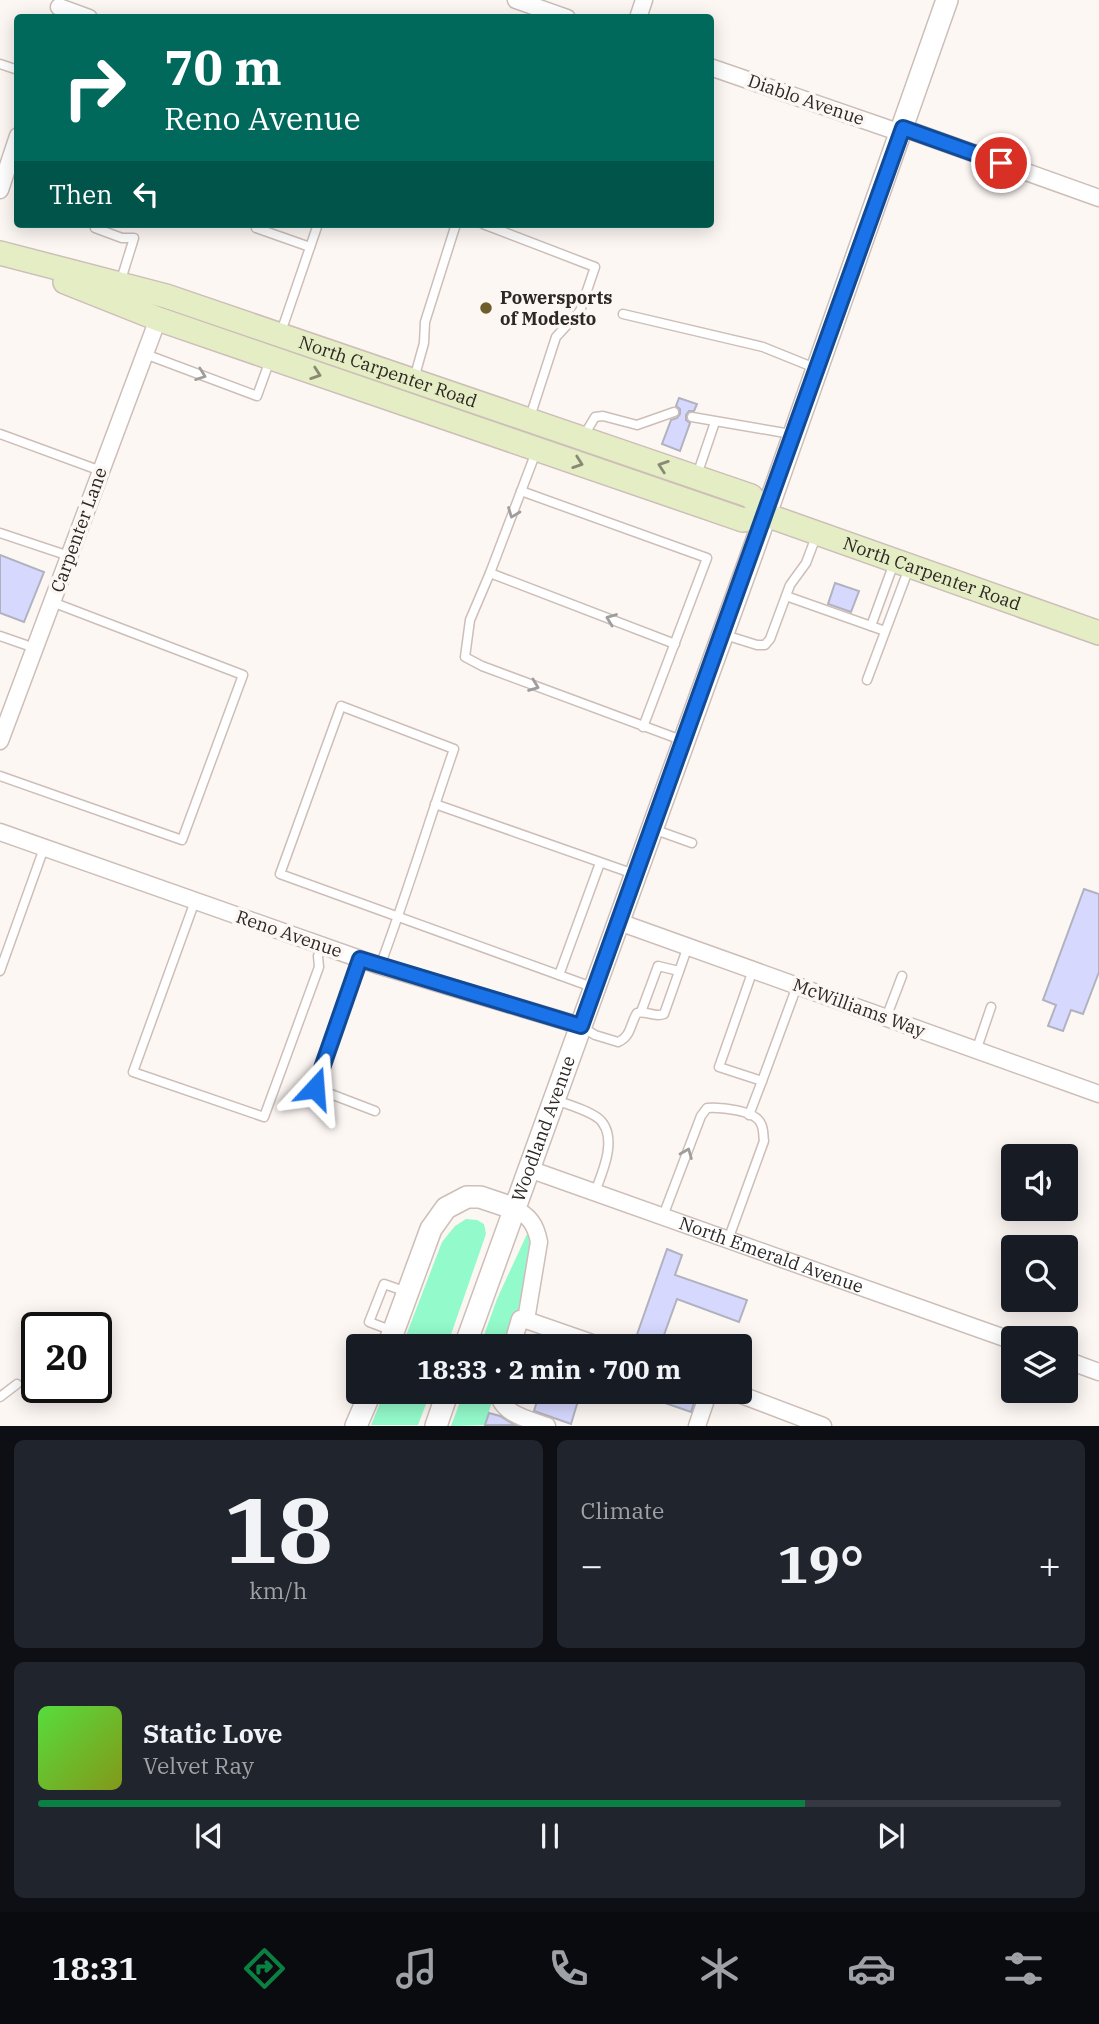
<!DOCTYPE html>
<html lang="en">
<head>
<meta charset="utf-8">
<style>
	body { margin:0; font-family:"IBM Plex Serif",serif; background:#20242c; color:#f1f3f6; height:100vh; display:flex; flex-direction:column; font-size:26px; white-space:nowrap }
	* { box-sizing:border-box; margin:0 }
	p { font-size:23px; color:#9ea1a6 }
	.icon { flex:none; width:38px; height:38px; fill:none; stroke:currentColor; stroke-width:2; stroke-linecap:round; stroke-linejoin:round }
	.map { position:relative; height:1426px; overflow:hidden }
	.drawer { display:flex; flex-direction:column; gap:14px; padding:14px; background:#0d0f14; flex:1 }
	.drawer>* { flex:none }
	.banner { position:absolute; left:14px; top:14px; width:700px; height:214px; border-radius:7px; box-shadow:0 4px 18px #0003; background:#00695c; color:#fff; overflow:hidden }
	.tools { position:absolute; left:1001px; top:1144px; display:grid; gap:14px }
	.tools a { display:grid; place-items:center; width:77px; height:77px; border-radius:7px; background:#171b24; box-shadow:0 4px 18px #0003; font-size:35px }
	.speed { position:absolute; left:21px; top:1312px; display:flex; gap:14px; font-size:35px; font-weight:700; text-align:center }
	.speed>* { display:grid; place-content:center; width:91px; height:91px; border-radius:50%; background:#171b24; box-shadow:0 4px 18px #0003; line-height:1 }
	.speed .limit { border:4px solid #111; border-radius:10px; background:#fff; color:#111 }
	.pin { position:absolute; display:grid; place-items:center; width:60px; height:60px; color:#fff; margin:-30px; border:4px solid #fff; border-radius:50%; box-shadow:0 2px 7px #0007 }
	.me { position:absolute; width:77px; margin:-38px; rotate:19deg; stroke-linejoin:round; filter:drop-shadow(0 0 5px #0008) }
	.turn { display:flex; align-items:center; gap:24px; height:147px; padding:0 35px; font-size:32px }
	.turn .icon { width:91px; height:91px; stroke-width:2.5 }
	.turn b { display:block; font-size:49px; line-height:60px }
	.then { display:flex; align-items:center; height:66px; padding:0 35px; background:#0003; gap:14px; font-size:26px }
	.big { font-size:52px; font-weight:700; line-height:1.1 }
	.drawer .widget { flex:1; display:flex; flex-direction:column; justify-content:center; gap:10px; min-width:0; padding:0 24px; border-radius:10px; background:#20242c }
	.drawer .dial { align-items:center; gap:0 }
	.dial b { font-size:91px; line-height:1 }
	.song { display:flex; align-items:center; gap:21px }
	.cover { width:84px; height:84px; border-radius:10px; background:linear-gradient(135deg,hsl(110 70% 55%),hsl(70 70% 35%)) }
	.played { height:7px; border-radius:4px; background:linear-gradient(90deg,#0b8043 75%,#363941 75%) }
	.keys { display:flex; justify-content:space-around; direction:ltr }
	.heat { display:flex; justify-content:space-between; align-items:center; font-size:38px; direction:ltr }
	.drawer .tiles { flex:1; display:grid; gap:14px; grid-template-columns:1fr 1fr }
	.widget:last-child { grid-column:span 2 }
	.trip { position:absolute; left:346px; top:1334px; width:406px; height:70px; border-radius:7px; background:#171b24; box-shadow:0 4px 18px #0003; font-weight:700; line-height:70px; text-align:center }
	.dock { display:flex; height:112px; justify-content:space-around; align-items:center; background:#090b0e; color:#9ea1a6 }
	.dock .icon { width:49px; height:49px }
	.dock .on { color:#0b8043 }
	.dock b { font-size:32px; color:#f1f3f6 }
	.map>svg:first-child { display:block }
	.green { fill:#93facb }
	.building { fill:#d6d8fe; stroke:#b1b2bf; stroke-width:2 }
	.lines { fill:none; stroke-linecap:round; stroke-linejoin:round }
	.service-casing { stroke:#cdbeb8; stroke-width:11 }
	.minor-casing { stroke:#cdbeb8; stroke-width:19 }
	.tertiary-casing { stroke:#cdbeb8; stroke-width:24 }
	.secondary-casing { stroke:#cdbeb8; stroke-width:26 }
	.service { stroke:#fff; stroke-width:8 }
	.minor { stroke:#fff; stroke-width:16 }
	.tertiary { stroke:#fff; stroke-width:21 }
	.secondary { stroke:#e5edc5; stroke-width:23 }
	.oneway { stroke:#898a75 }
	.oneway2 { stroke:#a09e9d }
	.route-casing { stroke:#114b97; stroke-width:18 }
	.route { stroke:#1a73e8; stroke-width:12 }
	.poi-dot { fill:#6d5e2b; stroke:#fdf7f4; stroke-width:2.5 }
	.labels { text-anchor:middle; stroke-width:7; stroke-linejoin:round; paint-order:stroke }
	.street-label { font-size:18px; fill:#2d2725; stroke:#fdf7f4 }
	.poi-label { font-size:18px; font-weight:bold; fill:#2d2725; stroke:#fdf7f4; text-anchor:start }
</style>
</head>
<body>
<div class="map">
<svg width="1099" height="1426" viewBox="0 0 1099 1426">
	<rect width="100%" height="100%" fill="#fdf7f4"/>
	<!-- green -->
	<g class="green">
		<polygon points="466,1219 477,1220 484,1224 486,1234 447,1346 402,1346 442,1242 455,1226"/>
		<polygon points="527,1234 531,1234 521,1301 508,1346 480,1346 497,1299"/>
		<polygon points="385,1391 431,1391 418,1425 371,1425"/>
		<polygon points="464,1391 495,1391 485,1425 451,1426"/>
	</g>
	<!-- building -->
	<g class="building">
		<polygon points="679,398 697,404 694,411 689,411 686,415 686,420 690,423 680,451 662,444 671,420 677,418 680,414 680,409 676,406"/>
		<polygon points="0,555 44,572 24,622 0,613"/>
		<polygon points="835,583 859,591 851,612 828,604"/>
		<polygon points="1084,889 1099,894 1099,972 1083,1014 1071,1010 1063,1031 1048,1026 1056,1005 1043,1000"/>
		<polygon points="667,1249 682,1255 675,1275 747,1300 739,1322 677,1299 660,1346 633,1346"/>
		<polygon points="540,1391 581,1391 571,1424 534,1411"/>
		<polygon points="636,1391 698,1391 691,1412 636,1393"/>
		<polygon points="489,1413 500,1416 515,1425 485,1425"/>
	</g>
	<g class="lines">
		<!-- service casing -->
		<g class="service-casing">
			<g id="service">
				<polyline points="0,64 18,70"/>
				<polyline points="257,224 256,228 310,247"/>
				<polyline points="483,224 595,267 580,311 556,337 530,417"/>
				<polyline points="95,228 122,238 134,238 120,283"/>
				<polyline points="623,314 763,347 815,368"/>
				<polyline points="281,332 318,224"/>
				<polyline points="145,354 257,396 270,360"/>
				<polyline points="414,379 424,343 425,322 456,224"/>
				<polyline points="692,417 791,434"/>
				<polyline points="0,434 101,471"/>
				<polyline points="583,437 595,417 603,416 637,425 674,412"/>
				<polyline points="536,452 490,573 470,620 465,657 482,666 684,741"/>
				<polyline points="697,475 715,422"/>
				<polyline points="521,491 707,558 643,727"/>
				<polyline points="0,533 69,556"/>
				<polyline points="490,573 675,644"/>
				<polyline points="786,596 885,631"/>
				<polyline points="871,626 894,563"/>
				<polyline points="725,635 757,645 765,645 770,639 790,585 806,563 817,534"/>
				<polyline points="0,636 26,645"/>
				<polyline points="867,680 909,568"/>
				<polyline points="0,776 182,840 243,675 52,602"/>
				<polyline points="435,804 634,874"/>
				<polyline points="653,829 692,843"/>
				<polyline points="195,901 133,1072 264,1117 319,967 318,956 322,946"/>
				<polyline points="360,959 315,1088 375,1111"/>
				<path d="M380,966c27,-72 49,-145 74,-217l-113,-43 -61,168 312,113"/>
				<polyline points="753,970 719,1067 762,1081 797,986"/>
				<polyline points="0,971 44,848"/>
				<polyline points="559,975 600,863"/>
				<polyline points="641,1012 658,966 679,971"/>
				<polyline points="886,1018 902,976"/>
				<path d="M582,1027l13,8 23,7c13,-5 12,-18 19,-29 9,-3 17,5 27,1l24,-68"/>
				<polyline points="976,1051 991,1007"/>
				<path d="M556,1100c12,5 39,12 46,22 15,19 0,51 -7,70"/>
				<polyline points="749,1115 762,1081"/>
				<path d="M663,1216l38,-100 6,-8c13,-1 49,2 54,16 3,5 2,12 3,17l-36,99"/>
				<polyline points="393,1331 369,1322 384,1284 407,1292"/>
				<polyline points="0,1397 17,1384"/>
			</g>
		</g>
		<!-- minor casing -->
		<g class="minor-casing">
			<g id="minor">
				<polyline points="516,0 567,18"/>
				<polyline points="59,7 89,18"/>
				<polyline points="638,18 644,0"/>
				<polyline points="710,67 901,133"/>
				<polyline points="903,128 1099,198"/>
				<polyline points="0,190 18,136"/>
				<polyline points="0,741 158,319"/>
				<polyline points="0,832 380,966 581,1026"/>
				<polyline points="619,922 1099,1094"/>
				<path id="s1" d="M529,1169l484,172"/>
				<path d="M513,1208c16,7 23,17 26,34l-13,78"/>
				<polyline points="512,1346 520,1319 526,1320 601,1346"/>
				<polyline points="1066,1360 1099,1372"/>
				<path d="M498,1391c2,23 30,28 49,35"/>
				<polyline points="731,1391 823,1426"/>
				<polyline points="697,1426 709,1391"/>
			</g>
		</g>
		<!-- tertiary casing -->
		<g class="tertiary-casing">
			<g id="tertiary">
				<polyline points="388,1346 431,1229 446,1208 467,1197 480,1197 513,1208"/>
				<path id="s2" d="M465,1346l290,-801 192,-545"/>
				<polyline points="356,1426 371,1391"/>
				<polyline points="436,1426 448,1391"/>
			</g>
		</g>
		<!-- secondary casing -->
		<g class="secondary-casing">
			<g id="secondary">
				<path id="s3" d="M0,253l166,43 585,200 15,19 333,118"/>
				<polyline points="65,282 158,319 743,520 766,515"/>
			</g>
		</g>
		<!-- service -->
		<use href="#service" class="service"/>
		<!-- minor -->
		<use href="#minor" class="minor"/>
		<!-- tertiary -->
		<use href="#tertiary" class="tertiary"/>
		<!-- secondary -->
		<use href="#secondary" class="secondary"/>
	</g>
	<!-- one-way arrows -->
	<defs><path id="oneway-chevron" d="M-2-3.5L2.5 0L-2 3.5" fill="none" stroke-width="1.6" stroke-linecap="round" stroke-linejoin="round" transform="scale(1.75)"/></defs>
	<g class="oneway">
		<use href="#oneway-chevron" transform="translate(316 374) rotate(19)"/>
		<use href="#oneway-chevron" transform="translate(578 463) rotate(19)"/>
		<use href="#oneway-chevron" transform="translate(663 466) rotate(-161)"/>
	</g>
	<g class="oneway2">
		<use href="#oneway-chevron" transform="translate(201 375) rotate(20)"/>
		<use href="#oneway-chevron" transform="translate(513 513) rotate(111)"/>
		<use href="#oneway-chevron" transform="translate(611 619) rotate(-159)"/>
		<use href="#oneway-chevron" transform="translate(534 686) rotate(21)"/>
		<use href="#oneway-chevron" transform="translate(687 1153) rotate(-68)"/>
	</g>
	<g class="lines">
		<!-- route casing -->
		<g class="route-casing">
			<polyline id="route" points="315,1088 360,959 581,1026 903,128 1001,163"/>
		</g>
		<!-- route -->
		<use href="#route" class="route"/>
	</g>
	<!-- markers -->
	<circle class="poi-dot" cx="486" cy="308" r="7"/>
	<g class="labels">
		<!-- street labels -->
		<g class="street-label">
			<text transform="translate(806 100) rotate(19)" y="6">Diablo Avenue</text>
			<text dy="6" stroke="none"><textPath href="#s3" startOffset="406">North Carpenter Road</textPath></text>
			<text transform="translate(79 530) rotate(-70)" y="6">Carpenter Lane</text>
			<text dy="6" stroke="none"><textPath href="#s3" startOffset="990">North Carpenter Road</textPath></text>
			<text transform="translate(289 934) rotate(19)" y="6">Reno Avenue</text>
			<text transform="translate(859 1008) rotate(20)" y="6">McWilliams Way</text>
			<text dy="6" stroke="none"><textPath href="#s2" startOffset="231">Woodland Avenue</textPath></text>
			<text dy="6" stroke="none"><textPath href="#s1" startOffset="257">North Emerald Avenue</textPath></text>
		</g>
		<!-- poi labels -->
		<g class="poi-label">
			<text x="500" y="304">Powersports<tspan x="500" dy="21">of Modesto</tspan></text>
		</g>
	</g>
</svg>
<div class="tools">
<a><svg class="icon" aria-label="sound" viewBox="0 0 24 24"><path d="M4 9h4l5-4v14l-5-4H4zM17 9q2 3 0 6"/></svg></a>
<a><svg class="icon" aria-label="search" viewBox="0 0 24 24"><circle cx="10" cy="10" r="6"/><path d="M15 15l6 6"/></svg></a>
<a><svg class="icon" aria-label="layers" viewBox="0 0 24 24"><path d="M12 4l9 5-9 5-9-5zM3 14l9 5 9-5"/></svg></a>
</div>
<div class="speed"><div class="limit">20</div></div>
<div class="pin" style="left:1001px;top:163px;background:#d93025"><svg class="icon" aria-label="arrive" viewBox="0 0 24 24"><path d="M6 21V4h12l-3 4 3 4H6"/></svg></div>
<svg class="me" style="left:315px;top:1088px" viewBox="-20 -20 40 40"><path d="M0-17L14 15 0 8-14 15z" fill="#1a73e8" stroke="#fff" stroke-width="4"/></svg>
<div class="trip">18:33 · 2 min · 700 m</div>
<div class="banner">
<div class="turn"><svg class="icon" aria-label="right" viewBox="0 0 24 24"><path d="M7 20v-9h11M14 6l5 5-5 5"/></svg><div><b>70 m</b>Reno Avenue</div></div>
<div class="then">Then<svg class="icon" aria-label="left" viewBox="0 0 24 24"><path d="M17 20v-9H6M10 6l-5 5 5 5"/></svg></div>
</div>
</div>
<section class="drawer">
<div class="tiles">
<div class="widget dial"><b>18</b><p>km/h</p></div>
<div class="widget"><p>Climate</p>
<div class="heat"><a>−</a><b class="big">19°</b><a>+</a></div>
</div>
<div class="widget">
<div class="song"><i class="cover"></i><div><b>Static Love</b><p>Velvet Ray</p></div></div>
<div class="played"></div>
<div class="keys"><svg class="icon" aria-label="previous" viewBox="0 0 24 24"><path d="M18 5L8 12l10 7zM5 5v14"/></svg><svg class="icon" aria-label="pause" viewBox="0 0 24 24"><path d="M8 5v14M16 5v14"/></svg><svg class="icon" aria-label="next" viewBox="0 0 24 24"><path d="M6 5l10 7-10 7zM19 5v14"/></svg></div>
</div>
</div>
</section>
<nav class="dock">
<b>18:31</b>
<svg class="icon on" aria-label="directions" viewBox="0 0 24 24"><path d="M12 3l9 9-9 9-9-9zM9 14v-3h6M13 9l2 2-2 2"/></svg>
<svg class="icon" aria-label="music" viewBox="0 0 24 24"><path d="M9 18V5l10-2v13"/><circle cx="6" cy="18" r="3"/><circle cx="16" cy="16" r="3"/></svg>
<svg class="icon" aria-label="phone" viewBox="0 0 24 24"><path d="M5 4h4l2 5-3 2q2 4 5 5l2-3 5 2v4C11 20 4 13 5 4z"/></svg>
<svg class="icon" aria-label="climate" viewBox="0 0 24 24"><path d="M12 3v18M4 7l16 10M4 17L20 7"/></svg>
<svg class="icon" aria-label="car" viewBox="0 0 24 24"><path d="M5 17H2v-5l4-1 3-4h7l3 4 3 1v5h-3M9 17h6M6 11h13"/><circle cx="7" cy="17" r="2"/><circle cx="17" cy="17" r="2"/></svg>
<svg class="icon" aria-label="filters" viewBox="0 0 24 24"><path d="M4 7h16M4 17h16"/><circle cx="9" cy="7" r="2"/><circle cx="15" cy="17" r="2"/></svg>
</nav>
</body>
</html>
